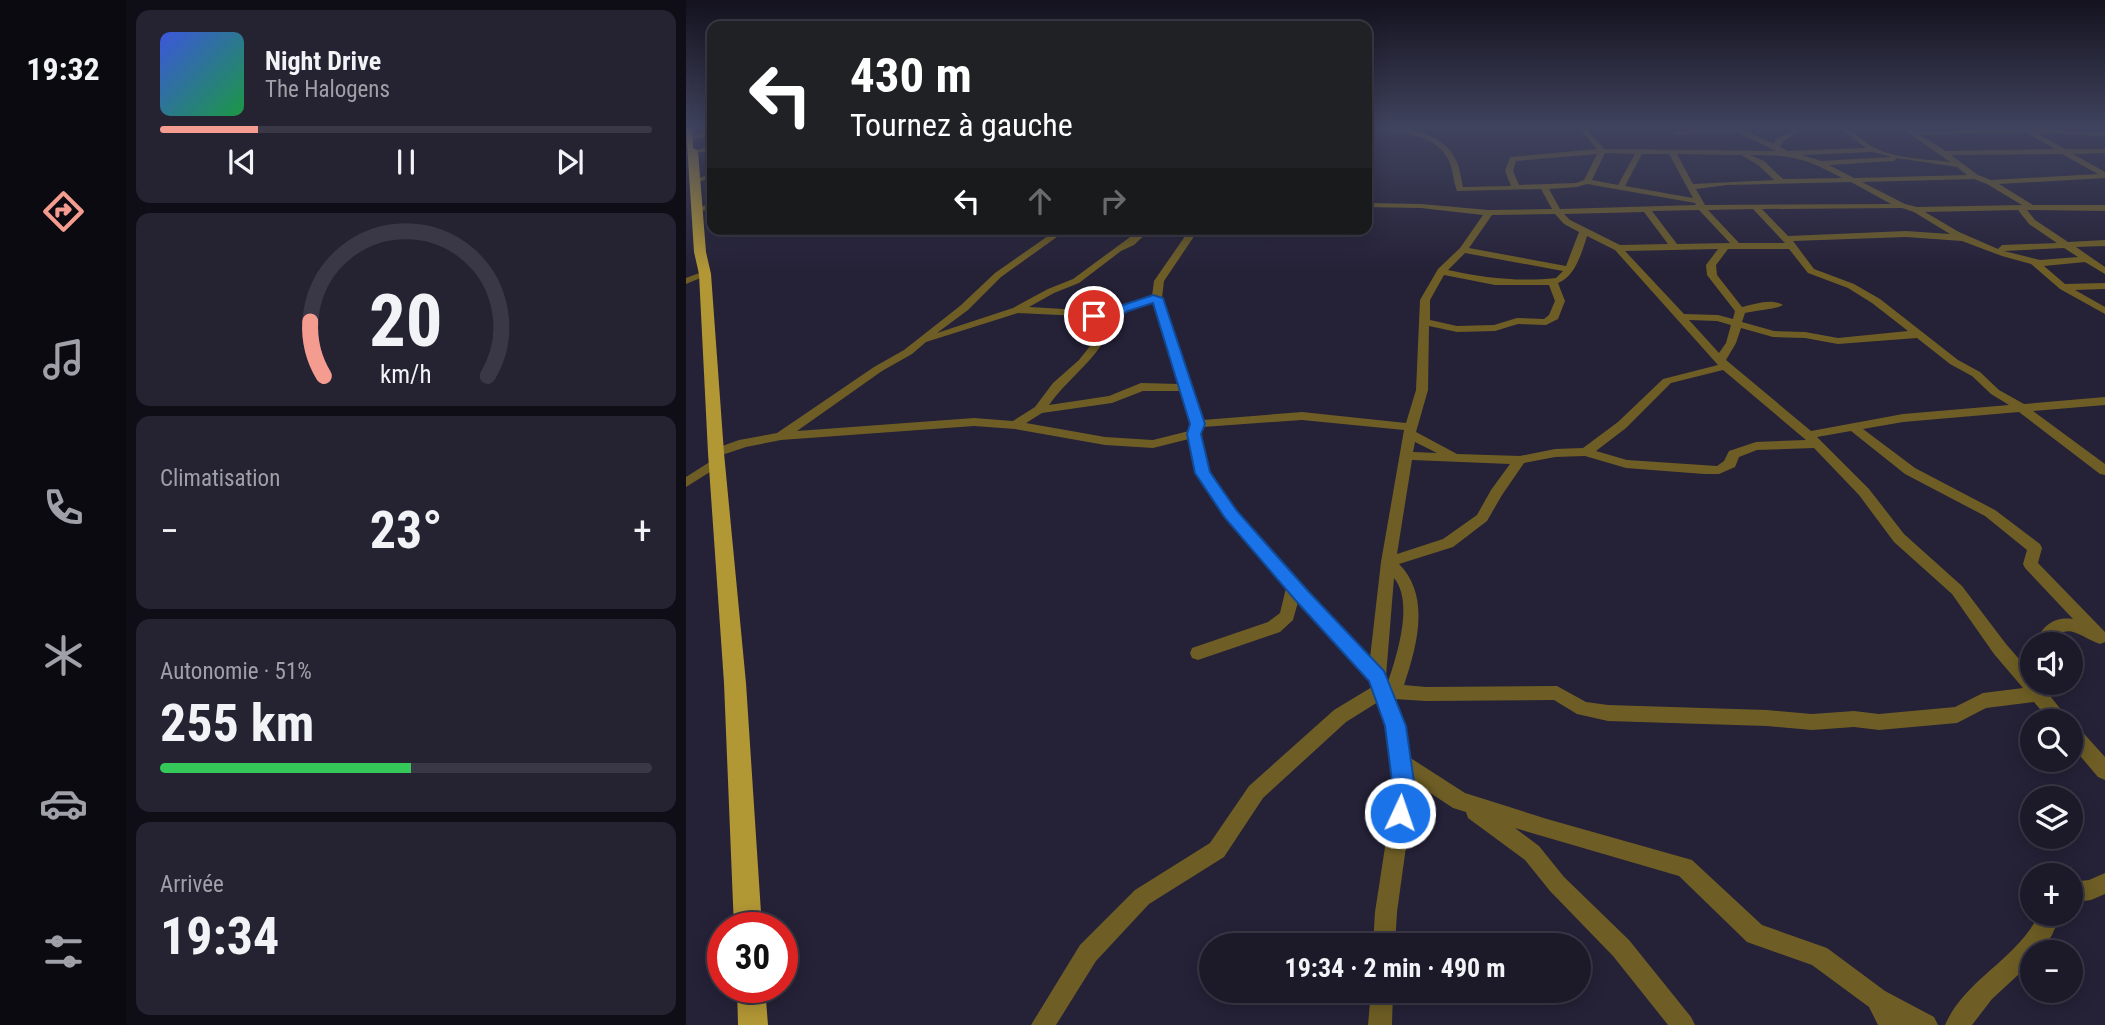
<!DOCTYPE html>
<html lang="fr">
<head>
<meta charset="utf-8">
<style>
	body { margin:0; font-family:"Roboto Condensed",sans-serif; background:#252231; color:#f1f3f6; height:100vh; display:flex; flex-direction:column; font-size:26px; white-space:nowrap }
	* { box-sizing:border-box; margin:0 }
	p { font-size:23px; color:#a0a0a8 }
	.icon { flex:none; width:38px; height:38px; fill:none; stroke:currentColor; stroke-width:2; stroke-linecap:round; stroke-linejoin:round }
	.map { position:relative; flex:1; overflow:hidden }
	.panel { display:flex; flex-direction:column; gap:10px; padding:10px; background:#0f0e17; width:560px }
	.panel>* { flex:none }
	.hud { position:absolute; left:21px; top:21px; width:665px; height:214px; border-radius:14px; box-shadow:0 4px 18px #0003,0 0 0 2px #3a3846; background:#202124; color:#fff; overflow:hidden }
	.buttons { position:absolute; left:1334px; top:632px; display:grid; gap:14px }
	.buttons a { display:grid; place-items:center; width:63px; height:63px; border-radius:50%; background:#1c1929; box-shadow:0 4px 18px #0003,0 0 0 2px #3a3846; font-size:35px }
	.speed { position:absolute; left:21px; top:912px; display:flex; gap:14px; font-size:35px; font-weight:700; text-align:center }
	.speed>* { display:grid; place-content:center; width:91px; height:91px; border-radius:50%; background:#1c1929; box-shadow:0 4px 18px #0003,0 0 0 2px #3a3846; line-height:1 }
	.speed .limit { border:10px solid #d22; background:#fff; color:#111 }
	.pin { position:absolute; display:grid; place-items:center; width:60px; height:60px; color:#fff; margin:-30px; border:4px solid #fff; border-radius:50%; box-shadow:0 2px 7px #0007 }
	.me { position:absolute; width:77px; margin:-38px; rotate:3deg; stroke-linejoin:round; filter:drop-shadow(0 0 5px #0008) }
	.turn { display:flex; align-items:center; gap:24px; height:147px; padding:0 28px; font-size:32px }
	.turn .icon { width:91px; height:91px; stroke-width:2.5 }
	.turn b { display:block; font-size:49px; line-height:60px }
	.lanes { display:flex; align-items:center; height:66px; padding:0 28px; background:#0003; justify-content:center; gap:35px; direction:ltr }
	.lanes .off { opacity:.35 }
	.big { font-size:52px; font-weight:700; line-height:1.1 }
	.panel .tile { flex:1; display:flex; flex-direction:column; justify-content:center; gap:10px; min-width:0; padding:0 24px; border-radius:14px; background:#252231 }
	.panel .dial { align-items:center; gap:0 }
	.dial svg { height:182px; overflow:visible; fill:none; stroke:#3a3846; stroke-width:7; stroke-linecap:round; text-anchor:middle }
	.dial text { fill:#f1f3f6; stroke:none }
	.song { display:flex; align-items:center; gap:21px }
	.cover { width:84px; height:84px; border-radius:10px; background:linear-gradient(135deg,hsl(230 70% 55%),hsl(140 70% 35%)) }
	.played { height:7px; border-radius:4px; background:linear-gradient(90deg,#f59c91 20%,#3a3846 20%) }
	.keys { display:flex; justify-content:space-around; direction:ltr }
	.heat { display:flex; justify-content:space-between; align-items:center; font-size:38px; direction:ltr }
	.charge { height:10px; border-radius:5px; background:linear-gradient(90deg,#34c759 51%,#3a3846 0) }
	.trip { position:absolute; left:513px; top:933px; width:392px; height:70px; border-radius:35px; background:#1c1929; box-shadow:0 4px 18px #0003,0 0 0 2px #3a3846; font-weight:700; line-height:70px; text-align:center }
	main { display:flex; flex:1; min-height:0 }
	.menu { display:flex; flex-direction:column; width:126px; justify-content:space-around; align-items:center; background:#0b0a10; color:#a0a0a8 }
	.menu .icon { width:49px; height:49px }
	.menu .selected { color:#f59c91 }
	.menu b { font-size:32px; color:#f1f3f6 }
	.map>svg:first-child { display:block }
	.lines { fill:none; stroke-linecap:round; stroke-linejoin:round }
	.minor { fill:#6e5e25; fill-rule:evenodd }
	.major { fill:#b29735; fill-rule:evenodd }
	.route { fill:#1a73e8; stroke:#114b97; stroke-width:2 }
</style>
</head>
<body>
<main>
<nav class="menu">
<b>19:32</b>
<svg class="icon selected" aria-label="directions" viewBox="0 0 24 24"><path d="M12 3l9 9-9 9-9-9zM9 14v-3h6M13 9l2 2-2 2"/></svg>
<svg class="icon" aria-label="music" viewBox="0 0 24 24"><path d="M9 18V5l10-2v13"/><circle cx="6" cy="18" r="3"/><circle cx="16" cy="16" r="3"/></svg>
<svg class="icon" aria-label="phone" viewBox="0 0 24 24"><path d="M5 4h4l2 5-3 2q2 4 5 5l2-3 5 2v4C11 20 4 13 5 4z"/></svg>
<svg class="icon" aria-label="climate" viewBox="0 0 24 24"><path d="M12 3v18M4 7l16 10M4 17L20 7"/></svg>
<svg class="icon" aria-label="car" viewBox="0 0 24 24"><path d="M5 17H2v-5l4-1 3-4h7l3 4 3 1v5h-3M9 17h6M6 11h13"/><circle cx="7" cy="17" r="2"/><circle cx="17" cy="17" r="2"/></svg>
<svg class="icon" aria-label="filters" viewBox="0 0 24 24"><path d="M4 7h16M4 17h16"/><circle cx="9" cy="7" r="2"/><circle cx="15" cy="17" r="2"/></svg>
</nav>
<section class="panel">
<div class="tile">
<div class="song"><i class="cover"></i><div><b>Night Drive</b><p>The Halogens</p></div></div>
<div class="played"></div>
<div class="keys"><svg class="icon" aria-label="previous" viewBox="0 0 24 24"><path d="M18 5L8 12l10 7zM5 5v14"/></svg><svg class="icon" aria-label="pause" viewBox="0 0 24 24"><path d="M8 5v14M16 5v14"/></svg><svg class="icon" aria-label="next" viewBox="0 0 24 24"><path d="M6 5l10 7-10 7zM19 5v14"/></svg></div>
</div>
<div class="tile dial"><svg viewBox="0 0 100 80">
<path d="M14 69A42 42 0 1 1 86 69"/>
<path d="M14 69A42 42 0 0 1 8 45" stroke="#f59c91"/>
<text x="50" y="56" font-size="32" font-weight="700">20</text>
<text x="50" y="72" font-size="11">km/h</text>
</svg></div>
<div class="tile"><p>Climatisation</p>
<div class="heat"><a>−</a><b class="big">23°</b><a>+</a></div>
</div>
<div class="tile"><p>Autonomie · 51%</p><b class="big">255 km</b><div class="charge"></div></div>
<div class="tile"><p>Arrivée</p><b class="big">19:34</b></div>
</section>
<div class="map">
<svg width="1419" height="1025" viewBox="0 0 1419 1025">
	<rect width="100%" height="100%" fill="#252137"/>
	<g class="lines">
		<!-- minor -->
		<g class="minor">
			<path d="M681,127c30,0 74,1 89,33 4,8 5,18 7,27l48,-1 -6,-15 5,-14 87,-8 -19,-22h7l19,22 172,2 -40,-19 -59,3 -3,-2 3,-2 60,-4 37,17 2,-5 15,-7 -4,-5h7l4,5 -16,10 -2,5 8,4 78,-3 -28,-21c15,0 24,15 37,21 22,11 52,11 75,14l-50,-35h8l6,4 115,-2 76,3v4l-68,-3 28,16h40v4l-32,1 32,18v6l-106,6 34,21h72v6l-78,-1 8,10 33,22 37,-2v6l-29,1 29,20v7l-20,-12 -41,4 21,18 40,-1v6l-30,1 30,17v7l-45,-25 -29,-25 -29,-8 -40,-15 -56,-4 -113,4 21,28 40,15 26,15 78,61 22,12 19,18 25,14 81,-7v8l-72,6 72,53v11l-5,-1 -81,-62 -116,10 -40,7 52,39 80,42 45,34 2,4 -4,15 67,69v10l-5,2c-20,-7 -34,-25 -50,0h-16c8,-17 19,-28 39,-25l-48,-51 -2,-4 4,-14 -42,-34 -80,-42 -54,-43 -34,6 52,52 35,45 58,52 44,58 26,30v8h7l31,39h-20l-16,-19 -48,6 -29,15 -78,7 -25,-3 -42,3 -45,-4 -159,-5 -31,-7 -23,-14 -128,1 -32,-2 10,27 5,31 56,36 82,26 145,41 70,65 65,23 58,43 49,26 4,8h-60l-9,-18 -57,-42 -65,-23 -68,-66 -164,-48 24,18 25,31 65,63 62,77 4,8h-27l-55,-69 -63,-65 -25,-31 -57,-42 -2,-6 -13,-4 -41,-27 2,8 -17,123 -2,33h-22l2,-33 19,-123 -8,-63 -8,-24 -32,20 -83,76 -39,59 -75,47 -53,57 -40,64h-25l49,-80 55,-55 75,-47 39,-57 85,-76 38,-23 -2,-7 -72,-78 -5,18 -13,12 -82,28 -6,-2 -2,-5 2,-5 76,-26 12,-9 6,-25 -60,-70 -29,-42 -8,-37 -36,9 -48,-3 -90,-16 -41,-3 -193,14 -35,7 -30,10 -6,-4 1,-3 28,-10 38,-7 97,-66 30,-17 56,-44 35,-33 63,-44h10l-67,48 -33,33 -31,23 76,-25 35,-19 25,-10 68,-50h10l-17,16 -13,6 -42,32 -25,10 -25,14 52,3 24,7 15,-10 32,-11 2,-15 36,-52h9l-35,52 -2,17 41,122 99,-8 104,11 10,-33 4,-90 18,-31 22,-21 23,-33 -62,-7 -54,-1v-4l54,1 68,6 63,-1 -11,-20 -84,2c-4,-10 -4,-23 -9,-32 -15,-29 -54,-25 -81,-29zM1341,133l28,16 -109,2 -26,-16zM1187,152l19,5 -71,4 -19,-6zM919,153l30,1 -17,31 -26,-5zM911,154l-13,26 -8,3 -57,2 -6,-14 3,-10zM956,154h27l24,44 -68,-12zM991,154l64,1 17,10 16,15 -81,4zM1376,154l36,20 -107,6 -13,-5 -27,-20zM1064,155c43,0 54,3 92,23l-59,1 -19,-18zM1211,158l60,9 10,8 -113,3 -25,-13 65,-4zM1288,179l13,5 35,21 -105,2 -12,-3 -43,-22zM1165,182l40,22 -186,1 -9,-16 31,-4zM901,184l108,19 1,2 -136,4 -11,-20 28,-2zM1216,208l12,4 36,22 -44,-3 -118,5 -26,-27zM1067,209l30,32 2,2h-46l-31,-33zM1013,210l31,33 -53,1 -25,-33zM1332,210l11,14 28,19 -55,2 -4,4 -39,-17 -34,-20zM958,212l24,32 -48,1 -50,-25 -6,-6zM869,214l9,10 15,8 -13,34 -97,-18 23,-33zM901,236l28,14 103,115 -55,14 -45,43 -35,26 -28,1 -35,7 -63,-2 -41,-22 12,-42 1,-64 28,6 38,-1 23,-7 28,1 12,-6 7,-18 -7,-18c17,-6 24,-31 29,-47zM1378,248l14,9 -38,3 -36,-9zM1032,249l-12,16 1,10 28,36 -2,8 -15,-4 -34,-1 -59,-63zM1042,249h61l19,24 40,15 24,15 36,28 -70,7 -33,-6 -31,-1 -32,-9 3,-9c10,-3 32,-4 38,-8 -12,-7 -28,-1 -41,2l-25,-32 -1,-10zM779,253l98,18 -7,7c-37,4 -72,0 -108,-8zM758,275l51,10h54l6,16 -6,14 -5,4 -27,-1 -23,7 -37,1 -27,-6v-20zM467,303l26,81 -38,-1 -32,13 -60,9c16,-23 38,-38 53,-61 5,-7 5,-18 12,-24 12,-9 25,-13 39,-17zM332,313l62,3 20,7 -6,18 -15,19 -26,23 -18,24 -22,14 -39,-3 -177,13 85,-60 30,-17 14,-12zM1003,320l28,1 14,4 -5,18 -7,10zM1055,328l32,9 32,1 33,6 79,-6 33,26 22,12 19,18 18,11 -106,9 -92,17 -85,-71 10,-17zM1037,370l83,70 -50,2 -27,9 -5,10 -7,5 -90,-6 -31,-9 30,-23 45,-45zM457,391h39l10,33 -3,7 -36,9 -48,-3 -79,-14 16,-10 70,-10zM616,420l102,10 -23,132 -11,96 -134,-146 -27,-39 -9,-39 3,-7zM729,442l22,11 -24,-1zM1128,448l45,47 35,47 58,52 42,60 29,34 -40,5 -28,14 -76,7 -25,-3 -42,3 -45,-4 -159,-5 -22,-3 -29,-16 -131,1 -22,-2c13,-39 27,-89 -5,-121l54,-17 34,-26 15,-26 22,-32 31,-6 30,-1 41,12 78,6h15l16,-7 4,-10 18,-7zM726,460l98,4 -19,26 -14,25 -34,24 -46,15zM708,578c20,24 3,77 -6,104l-2,-6z"/>
			<polygon points="834,127 887,127 840,132"/>
			<polygon points="26,131 26,135 4,140 0,138"/>
			<polygon points="26,147 26,151 7,153 3,151"/>
			<polygon points="26,174 26,178 7,183 3,181"/>
			<polygon points="26,203 26,208 10,213 6,210"/>
			<polygon points="16,272 24,274 0,284 0,278"/>
			<polygon points="30,458 37,462 35,465 0,487 0,477"/>
			<polygon points="1384,723 1390,725 1419,757 1419,780 1412,777 1384,744"/>
			<polygon points="1419,873 1419,894 1405,900 1384,903 1384,882 1403,880"/>
			<path d="M1353,914h22l-9,21 -11,17h-9v10l-40,37 -20,26h-27c20,-46 73,-66 94,-111z"/>
			<polygon points="685,990 707,990 706,1025 682,1025"/>
		</g>
		<!-- major -->
		<g class="major">
			<polygon points="0,127 6,127 7,148 12,151 20,252 25,274 38,453 60,683 76,928 48,928 38,683 22,453 13,274 8,252"/>
			<polygon points="51,987 79,987 82,1025 52,1025"/>
		</g>
	</g>
	<!-- sky -->
	<linearGradient id="sky" x2="0" y2="1"><stop stop-color="#14121e"/><stop offset="0.47" stop-color="#40435e"/><stop offset="1" stop-color="#40435e" stop-opacity="0"/></linearGradient>
	<rect width="1419" height="271" fill="url(#sky)"/>
	<!-- route -->
	<polygon class="route" points="467,295 477,298 519,424 515,434 524,472 551,511 623,592 698,671 720,726 729,789 722,821 714,824 706,821 703,813 707,789 699,726 683,681 611,602 539,518 509,473 501,434 504,424 467,303 442,311 420,325 402,316 408,312 419,316 434,306"/>
</svg>
<div class="buttons">
<a><svg class="icon" aria-label="sound" viewBox="0 0 24 24"><path d="M4 9h4l5-4v14l-5-4H4zM17 9q2 3 0 6"/></svg></a>
<a><svg class="icon" aria-label="search" viewBox="0 0 24 24"><circle cx="10" cy="10" r="6"/><path d="M15 15l6 6"/></svg></a>
<a><svg class="icon" aria-label="layers" viewBox="0 0 24 24"><path d="M12 4l9 5-9 5-9-5zM3 14l9 5 9-5"/></svg></a>
<a>+</a>
<a>−</a>
</div>
<div class="speed"><div class="limit">30</div></div>
<div class="pin" style="left:408px;top:316px;background:#d93025"><svg class="icon" aria-label="arrive" viewBox="0 0 24 24"><path d="M6 21V4h12l-3 4 3 4H6"/></svg></div>
<svg class="me" style="left:714px;top:813px" viewBox="-20 -20 40 40"><circle r="17" fill="#1a73e8" stroke="#fff" stroke-width="3"/><path d="M0-11L8 9 0 5-8 9z" fill="#fff"/></svg>
<div class="trip">19:34 · 2 min · 490 m</div>
<div class="hud">
<div class="turn"><svg class="icon" aria-label="left" viewBox="0 0 24 24"><path d="M17 20v-9H6M10 6l-5 5 5 5"/></svg><div><b>430 m</b>Tournez à gauche</div></div>
<div class="lanes"><svg class="icon" aria-label="left" viewBox="0 0 24 24"><path d="M17 20v-9H6M10 6l-5 5 5 5"/></svg><svg class="icon off" aria-label="ahead" viewBox="0 0 24 24"><path d="M12 20V5M6 11l6-6 6 6"/></svg><svg class="icon off" aria-label="right" viewBox="0 0 24 24"><path d="M7 20v-9h11M14 6l5 5-5 5"/></svg></div>
</div>
</div>
</main>
</body>
</html>
